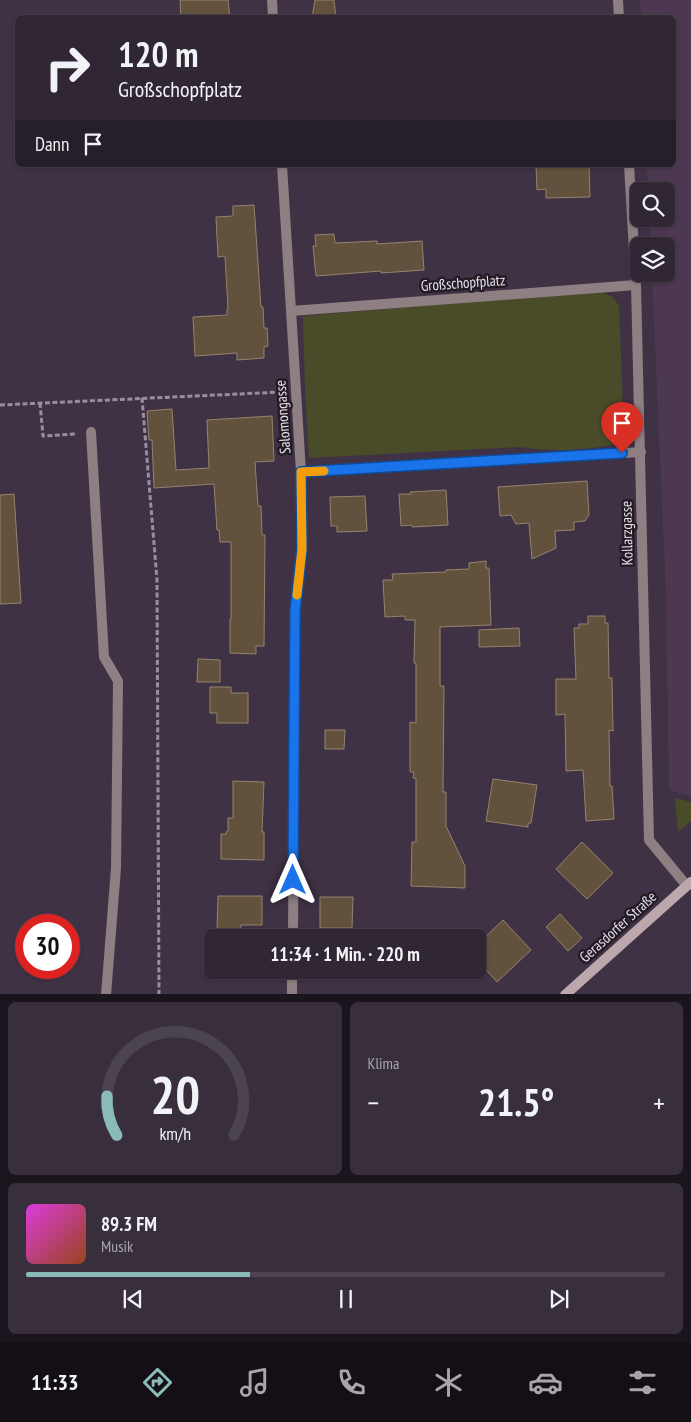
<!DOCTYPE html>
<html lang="de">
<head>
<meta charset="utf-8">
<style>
	body { margin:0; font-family:"PT Sans Narrow",sans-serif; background:#382e3c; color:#f1f3f6; height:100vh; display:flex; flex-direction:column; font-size:19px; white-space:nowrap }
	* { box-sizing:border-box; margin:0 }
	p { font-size:16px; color:#a8a5ac }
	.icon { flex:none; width:28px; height:28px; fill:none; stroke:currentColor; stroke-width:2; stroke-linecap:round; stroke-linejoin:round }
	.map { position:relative; height:994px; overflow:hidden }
	.panel { display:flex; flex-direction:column; gap:8px; padding:8px; background:#1a151d; flex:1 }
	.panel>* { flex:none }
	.guide { position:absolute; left:15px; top:15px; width:661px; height:152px; border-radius:8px; box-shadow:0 1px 4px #0004,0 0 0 1px #4b434f; background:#302634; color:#f1f3f6; overflow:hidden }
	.buttons { position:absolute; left:630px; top:182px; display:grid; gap:10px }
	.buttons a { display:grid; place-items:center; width:45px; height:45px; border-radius:8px; background:#302634; box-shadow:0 1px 4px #0004,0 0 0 1px #4b434f; font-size:25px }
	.speed { position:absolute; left:15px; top:914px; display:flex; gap:10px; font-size:25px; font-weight:700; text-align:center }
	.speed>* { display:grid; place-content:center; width:65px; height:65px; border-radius:50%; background:#302634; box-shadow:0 1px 4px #0004,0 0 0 1px #4b434f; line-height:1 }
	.speed .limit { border:8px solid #d22; background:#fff; color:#111 }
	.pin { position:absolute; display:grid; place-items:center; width:42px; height:42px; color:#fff; margin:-51px -21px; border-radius:50% 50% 50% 0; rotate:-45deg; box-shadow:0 0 5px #0007 }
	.pin .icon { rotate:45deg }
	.me { position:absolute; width:55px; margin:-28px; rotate:0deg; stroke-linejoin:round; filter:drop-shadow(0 0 4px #0008) }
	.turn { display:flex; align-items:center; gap:18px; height:105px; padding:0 20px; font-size:22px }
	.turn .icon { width:65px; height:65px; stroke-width:2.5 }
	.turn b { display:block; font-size:35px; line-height:42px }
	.then { display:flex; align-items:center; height:48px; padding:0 20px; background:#0003; gap:10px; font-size:19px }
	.big { font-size:38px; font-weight:600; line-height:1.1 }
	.panel .tile { flex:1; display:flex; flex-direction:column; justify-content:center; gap:8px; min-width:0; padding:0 18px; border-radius:8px; background:#382e3c }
	.panel .dial { align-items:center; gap:0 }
	.dial svg { height:130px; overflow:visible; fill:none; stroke:#4b434f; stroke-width:7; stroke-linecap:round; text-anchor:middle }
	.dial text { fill:#f1f3f6; stroke:none }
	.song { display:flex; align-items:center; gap:15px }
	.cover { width:60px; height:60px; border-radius:8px; background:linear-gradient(135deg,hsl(300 70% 55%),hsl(20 70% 35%)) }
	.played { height:5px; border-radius:2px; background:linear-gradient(90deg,#8bbbb9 35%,#4b434f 35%) }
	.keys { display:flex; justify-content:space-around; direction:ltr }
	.heat { display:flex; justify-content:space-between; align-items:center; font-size:28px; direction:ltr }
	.panel .tiles { flex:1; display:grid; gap:8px; grid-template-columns:1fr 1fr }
	.tile:last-child { grid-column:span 2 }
	.trip { position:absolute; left:204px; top:929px; width:282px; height:50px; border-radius:8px; background:#302634; box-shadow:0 1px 4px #0004,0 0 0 1px #4b434f; font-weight:600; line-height:50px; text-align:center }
	.menu { display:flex; height:80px; justify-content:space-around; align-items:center; background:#130f15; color:#a8a5ac }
	.menu .icon { width:35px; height:35px }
	.menu .on { color:#8bbbb9 }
	.menu b { font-size:22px; color:#f1f3f6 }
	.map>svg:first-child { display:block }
	.built { fill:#4c3851 }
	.green { fill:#4a4c29 }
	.building { fill:#62513d; stroke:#95836d }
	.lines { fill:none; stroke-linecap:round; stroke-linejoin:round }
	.path { stroke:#998e9d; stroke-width:3; stroke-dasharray:5 2.5; stroke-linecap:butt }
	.service { stroke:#8d7f82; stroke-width:10 }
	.minor { stroke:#8d7f82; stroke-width:10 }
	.secondary { stroke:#bca7ac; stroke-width:10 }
	.route-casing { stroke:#114b97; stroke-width:12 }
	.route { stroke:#1a73e8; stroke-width:9 }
	.slow { stroke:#f59e0b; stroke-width:9 }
	.labels { text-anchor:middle; stroke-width:5; stroke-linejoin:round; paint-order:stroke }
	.street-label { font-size:15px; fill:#e8dfeb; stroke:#231c25 }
</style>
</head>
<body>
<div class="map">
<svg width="691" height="995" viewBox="0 0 691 995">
	<rect width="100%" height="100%" fill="#403245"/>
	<!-- built -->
	<polygon class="built" points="640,0 691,0 691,796 669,790 666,592 652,274 666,274 666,246 651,246 650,219 666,219 666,191 648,191 647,165 674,165 674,18 641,17"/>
	<!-- green -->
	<g class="green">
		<path d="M599,291l14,6 6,9 5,129 -3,8c-33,8 -68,9 -102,4l-210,11 -4,-70 -2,-72z"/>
		<polygon points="675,798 691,802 691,821 678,832"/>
	</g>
	<!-- building -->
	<g class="building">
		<polygon points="180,0 228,0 230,18 181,18"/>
		<polygon points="315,0 334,0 336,18 312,18"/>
		<polygon points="536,165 589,165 590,197 546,198 546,189 537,190"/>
		<polygon points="254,205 261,307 263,307 264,328 267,328 268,346 264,347 264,358 237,360 237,353 195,356 193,317 227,315 227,309 228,309 225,256 218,257 216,217 233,216 233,206"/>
		<polygon points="334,234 335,243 377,241 377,244 422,241 424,270 381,273 381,271 316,276 313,246 316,246 315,235"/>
		<polygon points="172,409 176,470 209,468 207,420 272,416 274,461 255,462 258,506 261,506 262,535 265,535 264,646 256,646 256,654 230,653 230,619 231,619 231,542 220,542 219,530 217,530 214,484 154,488 152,440 149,440 147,411"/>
		<polygon points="587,481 589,515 585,521 574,522 574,530 555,531 556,548 532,559 529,523 516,524 511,515 500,516 498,487"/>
		<polygon points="446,490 448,525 412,527 412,525 401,526 399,494 411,494 410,492"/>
		<polygon points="14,494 21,603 0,604 0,495"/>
		<polygon points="365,496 367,531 337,532 337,526 331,526 330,497"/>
		<polygon points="486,561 486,568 489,568 491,625 440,627 440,686 444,686 443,792 446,792 446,826 465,866 465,888 411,886 412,842 416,842 416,778 413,778 414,772 410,772 410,722 416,723 416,663 414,663 415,620 405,620 405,616 385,617 383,580 393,580 392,574 446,572 446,570 469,569 469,563"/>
		<polygon points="588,616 605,616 605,623 608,623 609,678 612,678 613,731 609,730 610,786 612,786 614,819 586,821 583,770 566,771 565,714 556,715 556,679 576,679 574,628 579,628 579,624 588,624"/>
		<polygon points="519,628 520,646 479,647 479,630"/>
		<polygon points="198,659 220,660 220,682 197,682"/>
		<polygon points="210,687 231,687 231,693 248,693 248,723 217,723 217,713 210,713"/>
		<polygon points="325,730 345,730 344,749 325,749"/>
		<polygon points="493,779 537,785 531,823 528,823 528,827 486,821"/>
		<polygon points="233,781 264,782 262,832 264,832 264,860 221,859 221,834 226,834 226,832 228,831 228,818 233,818"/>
		<polygon points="582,842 613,873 587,899 556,869"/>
		<polygon points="218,896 262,896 262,925 241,925 241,931 217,931"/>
		<polygon points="320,897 353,897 352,928 320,928"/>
		<polygon points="560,914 582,938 568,951 546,927"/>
		<polygon points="503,920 531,950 497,982 478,961 478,944"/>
	</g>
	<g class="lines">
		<!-- path -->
		<g class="path">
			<polyline points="142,398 157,580 159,995"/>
			<polyline points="40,403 43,436 75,434"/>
			<polyline points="0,405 282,392"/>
		</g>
		<!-- service -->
		<polyline class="service" points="91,432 104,657 118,681 116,868 106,995"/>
		<!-- minor -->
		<g class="minor">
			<polyline points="272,0 273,18"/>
			<polyline points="618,0 619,18"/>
			<polyline points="282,165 301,472 302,549 295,611 293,938"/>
			<polyline points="629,165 636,285 649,840 687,886"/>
			<polyline points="291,311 636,285"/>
			<polyline points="301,472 641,452"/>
			<polyline points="292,995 292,970"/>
		</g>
		<!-- secondary -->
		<polyline class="secondary" points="565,995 691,882"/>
	</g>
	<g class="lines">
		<!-- route casing -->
		<g class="route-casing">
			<polyline id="route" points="293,880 295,611 302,549 301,472 622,453"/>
		</g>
		<!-- route -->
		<use href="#route" class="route"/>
		<!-- slow -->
		<polyline class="slow" points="297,595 302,549 301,472 324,471"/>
	</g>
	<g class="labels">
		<!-- street labels -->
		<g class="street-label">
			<text transform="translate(463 283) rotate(-4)" y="5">Großschopfplatz</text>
			<text transform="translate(283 417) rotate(-94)" y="5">Salomongasse</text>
			<text transform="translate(627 533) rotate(-91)" y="5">Kollarzgasse</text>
			<text transform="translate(618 927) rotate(-42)" y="5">Gerasdorfer Straße</text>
		</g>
	</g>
</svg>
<div class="buttons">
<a><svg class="icon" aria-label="search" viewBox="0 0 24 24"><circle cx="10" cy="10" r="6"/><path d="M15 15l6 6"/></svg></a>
<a><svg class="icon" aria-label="layers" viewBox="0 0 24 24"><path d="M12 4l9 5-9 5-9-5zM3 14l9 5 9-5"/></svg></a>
</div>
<div class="speed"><div class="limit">30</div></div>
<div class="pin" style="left:622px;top:453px;background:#d93025"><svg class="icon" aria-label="arrive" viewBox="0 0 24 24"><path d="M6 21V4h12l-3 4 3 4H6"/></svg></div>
<svg class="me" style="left:293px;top:880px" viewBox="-20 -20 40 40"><path d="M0-17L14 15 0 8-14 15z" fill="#1a73e8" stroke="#fff" stroke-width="4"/></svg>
<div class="trip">11:34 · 1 Min. · 220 m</div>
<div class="guide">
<div class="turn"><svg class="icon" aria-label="right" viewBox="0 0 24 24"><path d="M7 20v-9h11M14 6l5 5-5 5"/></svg><div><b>120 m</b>Großschopfplatz</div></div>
<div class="then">Dann<svg class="icon" aria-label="arrive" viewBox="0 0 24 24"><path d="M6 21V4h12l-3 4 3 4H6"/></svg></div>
</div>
</div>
<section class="panel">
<div class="tiles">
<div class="tile dial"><svg viewBox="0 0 100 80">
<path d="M14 69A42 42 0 1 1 86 69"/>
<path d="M14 69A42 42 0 0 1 8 45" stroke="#8bbbb9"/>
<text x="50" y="56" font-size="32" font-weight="700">20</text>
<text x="50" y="72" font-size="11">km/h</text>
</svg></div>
<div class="tile"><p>Klima</p>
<div class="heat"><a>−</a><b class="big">21.5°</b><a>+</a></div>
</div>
<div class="tile">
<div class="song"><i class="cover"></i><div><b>89.3 FM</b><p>Musik</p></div></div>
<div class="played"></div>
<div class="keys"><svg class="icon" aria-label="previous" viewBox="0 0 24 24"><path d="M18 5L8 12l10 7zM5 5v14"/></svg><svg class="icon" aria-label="pause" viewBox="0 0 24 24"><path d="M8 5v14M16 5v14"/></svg><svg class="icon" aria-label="next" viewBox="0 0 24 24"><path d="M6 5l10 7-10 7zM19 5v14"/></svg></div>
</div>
</div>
</section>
<nav class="menu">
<b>11:33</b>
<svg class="icon on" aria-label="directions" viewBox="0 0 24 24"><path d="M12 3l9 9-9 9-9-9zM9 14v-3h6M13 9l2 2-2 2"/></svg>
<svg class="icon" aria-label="music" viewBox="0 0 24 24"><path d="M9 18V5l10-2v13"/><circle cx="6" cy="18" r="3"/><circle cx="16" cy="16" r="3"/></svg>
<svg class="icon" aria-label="phone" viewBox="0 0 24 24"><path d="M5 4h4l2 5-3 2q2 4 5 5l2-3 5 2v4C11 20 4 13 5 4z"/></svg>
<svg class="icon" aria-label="climate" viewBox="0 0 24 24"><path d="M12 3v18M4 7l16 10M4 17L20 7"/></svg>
<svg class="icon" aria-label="car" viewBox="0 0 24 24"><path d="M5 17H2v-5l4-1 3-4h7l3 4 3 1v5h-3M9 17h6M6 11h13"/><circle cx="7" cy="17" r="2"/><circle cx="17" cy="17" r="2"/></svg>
<svg class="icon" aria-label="filters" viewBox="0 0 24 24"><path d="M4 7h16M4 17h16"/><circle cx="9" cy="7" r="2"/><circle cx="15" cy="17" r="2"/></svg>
</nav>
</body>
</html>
